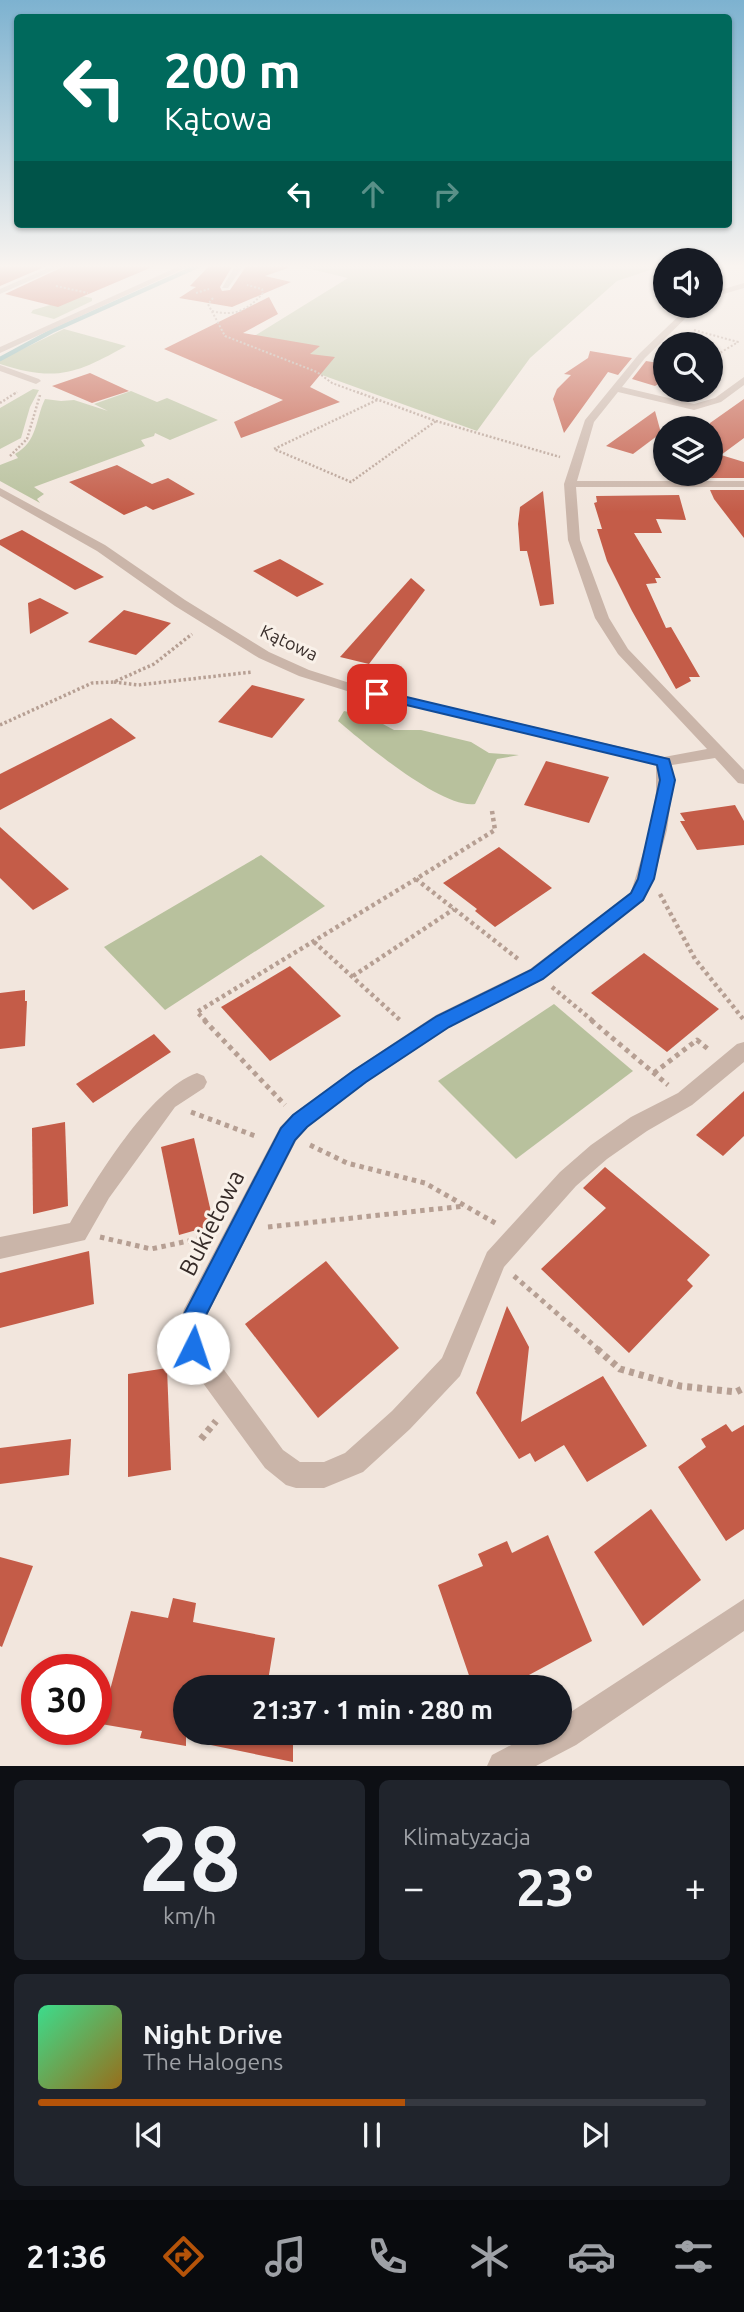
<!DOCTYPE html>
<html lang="pl">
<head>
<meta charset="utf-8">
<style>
	body { margin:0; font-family:Ubuntu,sans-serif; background:#20242c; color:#f1f3f6; height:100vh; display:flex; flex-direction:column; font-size:26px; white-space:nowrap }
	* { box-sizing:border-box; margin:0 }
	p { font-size:23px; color:#9ea1a6 }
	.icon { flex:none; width:38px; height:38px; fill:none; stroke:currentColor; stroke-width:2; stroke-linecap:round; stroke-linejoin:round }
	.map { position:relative; height:1766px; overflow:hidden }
	.drawer { display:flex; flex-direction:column; gap:14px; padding:14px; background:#0d0f14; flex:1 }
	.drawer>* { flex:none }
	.top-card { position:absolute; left:14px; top:14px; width:718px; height:214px; border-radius:7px; box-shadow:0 2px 5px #0004; background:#00695c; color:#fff; overflow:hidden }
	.tools { position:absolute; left:653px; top:248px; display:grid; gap:14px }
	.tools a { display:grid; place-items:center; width:70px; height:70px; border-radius:50%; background:#171b24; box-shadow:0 2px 5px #0004; font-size:35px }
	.speed { position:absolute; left:21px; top:1654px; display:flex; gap:14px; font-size:35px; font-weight:700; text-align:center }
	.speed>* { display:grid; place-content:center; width:91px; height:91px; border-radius:50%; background:#171b24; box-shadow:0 2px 5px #0004; line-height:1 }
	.speed .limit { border:10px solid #d22; background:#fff; color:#111 }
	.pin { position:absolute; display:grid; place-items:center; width:60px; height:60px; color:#fff; margin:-30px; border-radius:14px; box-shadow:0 4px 10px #0006 }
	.me { position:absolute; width:77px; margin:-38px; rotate:4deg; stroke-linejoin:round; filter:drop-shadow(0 0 5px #0008) }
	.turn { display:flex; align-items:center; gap:24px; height:147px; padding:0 35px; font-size:32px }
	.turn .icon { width:91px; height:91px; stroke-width:2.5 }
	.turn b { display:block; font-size:49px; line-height:60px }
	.lanes { display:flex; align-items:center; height:66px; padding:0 35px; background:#0003; justify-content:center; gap:35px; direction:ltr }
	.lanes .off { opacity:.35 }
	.big { font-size:52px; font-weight:700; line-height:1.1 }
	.drawer .tile { flex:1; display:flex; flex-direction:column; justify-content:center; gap:10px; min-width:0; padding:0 24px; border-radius:10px; background:#20242c }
	.drawer .dial { align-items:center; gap:0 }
	.dial b { font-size:91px; line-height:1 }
	.song { display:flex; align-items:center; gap:21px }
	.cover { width:84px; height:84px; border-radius:10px; background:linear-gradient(135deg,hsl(150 70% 55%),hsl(40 70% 35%)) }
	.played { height:7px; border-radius:4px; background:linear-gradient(90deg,#b45309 55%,#363941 55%) }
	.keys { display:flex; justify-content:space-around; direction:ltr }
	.heat { display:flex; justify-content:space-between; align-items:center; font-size:38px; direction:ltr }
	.drawer .tiles { flex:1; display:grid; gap:14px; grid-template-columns:1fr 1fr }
	.tile:last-child { grid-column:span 2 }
	.trip { position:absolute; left:173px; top:1675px; width:399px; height:70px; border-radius:35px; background:#171b24; box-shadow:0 2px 5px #0004; font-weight:700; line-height:70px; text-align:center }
	.tabs { display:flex; height:112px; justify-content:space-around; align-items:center; background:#090b0e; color:#9ea1a6 }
	.tabs .icon { width:49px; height:49px }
	.tabs .selected { color:#b45309 }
	.tabs b { font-size:32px; color:#f1f3f6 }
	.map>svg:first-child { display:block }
	.green { fill:#b8c19d }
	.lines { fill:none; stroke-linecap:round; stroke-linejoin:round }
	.stream { stroke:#7cafad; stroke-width:4.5 }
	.building { fill:#c45c48 }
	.path-far5 { stroke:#b69f93; stroke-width:2; stroke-dasharray:2 2; stroke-linecap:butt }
	.path-far4 { stroke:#b69f93; stroke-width:2.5; stroke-dasharray:2 2; stroke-linecap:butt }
	.path-far3 { stroke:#b69f93; stroke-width:3.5; stroke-dasharray:2.5 2.5; stroke-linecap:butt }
	.path-far2 { stroke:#b69f93; stroke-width:4.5; stroke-dasharray:3.5 3.5; stroke-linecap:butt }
	.path-far1 { stroke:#b69f93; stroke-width:5; stroke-dasharray:4.5 4.5; stroke-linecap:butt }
	.path { stroke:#b69f93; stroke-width:7; stroke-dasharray:5 5; stroke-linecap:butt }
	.minor { fill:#cab5a9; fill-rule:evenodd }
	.route { fill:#1a73e8; stroke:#114b97; stroke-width:2 }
	.labels { text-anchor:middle; stroke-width:6; stroke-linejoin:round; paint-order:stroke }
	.far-street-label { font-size:18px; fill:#372c29; stroke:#f9f1e9 }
	.near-street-label { font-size:24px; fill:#372c29; stroke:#f9f1e9 }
</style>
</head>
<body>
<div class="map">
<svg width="744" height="1766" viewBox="0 0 744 1766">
	<rect width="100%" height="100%" fill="#f2e6dd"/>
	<!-- green -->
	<g class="green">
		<polygon points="301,265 665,265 617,281 530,358 477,431 322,375 243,343 348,278 298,266"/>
		<polygon points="81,296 92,298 92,301 54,319 31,313 33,310"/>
		<path d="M64,329l62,17c-50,28 -70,36 -126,18v-4z"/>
		<polygon points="33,389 39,390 30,407 21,438 0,449 0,408"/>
		<path d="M131,391l26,11 10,-4 51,22 -48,20 -15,-7 -1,3 -13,4 4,6 -111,41 10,7 -7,5 3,4 -40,-22v-16l18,-7 -3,-4c23,-13 20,-34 30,-55l16,2 13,-1 34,11 -14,-7z"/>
		<path d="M344,711l26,6 24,13h27l50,12 18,11 30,2 -22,4 -22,45c-33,5 -111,-61 -137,-83z"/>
		<polygon points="261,855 325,906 165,1010 104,947"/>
		<polygon points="554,1004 633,1071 516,1159 438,1081"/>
	</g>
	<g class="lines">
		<!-- stream -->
		<polyline class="stream" points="0,359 52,331 200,265"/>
	</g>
	<!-- building -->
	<g class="building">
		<polygon points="0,265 49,265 0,286"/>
		<polygon points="67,265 157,265 58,307 5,294"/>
		<polygon points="210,265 233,265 220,287 222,291 230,290 247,265 287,265 288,268 265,276 291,282 232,307 179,298 196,287 190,286"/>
		<polygon points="269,297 278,314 243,333 320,346 310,354 335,357 310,387 340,402 241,438 234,422 283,400 164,349"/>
		<polygon points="590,351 632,358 618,375 608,372 564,433 553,399 557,389 571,375 564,374 588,358"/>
		<polygon points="646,361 665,364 665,380 655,386 632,379"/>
		<polygon points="90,373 129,391 92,403 52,386"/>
		<polygon points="744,399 744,438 721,455 744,462 744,478 710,478 710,423"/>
		<polygon points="655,411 661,433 633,454 606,446"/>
		<polygon points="117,465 152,484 168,478 195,494 153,510 146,506 124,515 69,482"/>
		<polygon points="710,490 744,490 744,538 714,499"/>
		<polygon points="543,491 554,604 540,606 527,551 520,551 518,524 520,507"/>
		<polygon points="679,495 686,520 656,519 662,533 634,533 661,578 655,578 657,583 646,584 666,628 671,627 700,677 689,677 691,681 676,689 632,611 607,561 597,529 602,529 594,503 597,502 596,496"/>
		<polygon points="22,530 66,555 104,577 75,590 0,545 0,540"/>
		<polygon points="280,559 324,584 297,597 253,571"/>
		<polygon points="411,578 425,590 369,664 340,657"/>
		<polygon points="40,598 69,613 30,634 28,603"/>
		<polygon points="124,610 150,617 171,623 136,655 88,642"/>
		<polygon points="252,685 305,699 272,738 218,722"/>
		<polygon points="111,718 136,738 0,810 0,774"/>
		<polygon points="546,761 609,777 589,823 524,805"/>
		<polygon points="735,805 744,821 744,845 697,850 680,821 685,821 680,813"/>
		<polygon points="0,827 69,889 33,910 0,878"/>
		<polygon points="499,847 552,888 495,927 475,911 477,909 443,883"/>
		<polygon points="644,953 719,1009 667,1052 591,993"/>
		<polygon points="290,966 341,1016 270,1061 221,1007"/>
		<polygon points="25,990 25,1001 27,1001 25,1046 0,1049 0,993"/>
		<polygon points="154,1034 171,1052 93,1103 76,1084"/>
		<polygon points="744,1091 744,1136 723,1156 696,1135"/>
		<polygon points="65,1122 68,1206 33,1214 32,1128"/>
		<polygon points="194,1138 214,1225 179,1235 161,1147"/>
		<polygon points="605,1167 710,1255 687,1280 693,1286 629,1353 541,1269 606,1208 583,1188"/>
		<polygon points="89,1251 94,1304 0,1328 0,1273"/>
		<polygon points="326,1261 399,1348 318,1418 245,1324"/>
		<polygon points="507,1306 529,1347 521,1422 603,1376 647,1446 587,1482 564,1445 535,1462 530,1453 519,1459 476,1393"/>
		<polygon points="167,1368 171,1470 128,1477 128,1374"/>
		<polygon points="726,1424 732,1432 744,1425 744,1529 726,1541 678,1467 706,1447 701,1439"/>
		<polygon points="71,1439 69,1475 0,1484 0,1448"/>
		<polygon points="651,1509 701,1580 643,1626 594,1552"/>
		<polygon points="548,1535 592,1641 516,1682 513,1677 494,1687 473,1687 438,1585 483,1566 478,1554 507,1541 512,1553"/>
		<polygon points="0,1557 33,1566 2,1647 0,1646"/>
		<polygon points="173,1598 196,1603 193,1622 275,1638 267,1687 186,1687 186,1746 140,1738 142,1731 101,1724 131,1611 168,1618"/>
		<polygon points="202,1732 293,1732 293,1762 201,1743"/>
	</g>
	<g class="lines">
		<!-- path-far5 -->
		<g class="path-far5">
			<polyline points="56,286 88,293"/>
			<polyline points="196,293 209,289"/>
			<polyline points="213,298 208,304 225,336 317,372 332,383 362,394"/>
			<path d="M212,311c23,6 36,-1 51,-18l-1,-4 -15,-4"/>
			<polyline points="694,330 738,342 710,359"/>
			<polyline points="710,369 713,372 710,374"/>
			<polyline points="14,394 17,392"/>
		</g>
		<!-- path-far4 -->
		<g class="path-far4">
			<polyline points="357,392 436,421 560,457"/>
			<polyline points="377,400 274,449 351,482 436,421"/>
			<polyline points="0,403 17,392"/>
			<polyline points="10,456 27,439 40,395"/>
		</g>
		<!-- path-far3 -->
		<g class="path-far3">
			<polyline points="114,682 138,685 252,672"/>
			<polyline points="0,725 92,683 114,682 154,664 192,634"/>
		</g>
		<!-- path-far2 -->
		<g class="path-far2">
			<polyline points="492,811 495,830 416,879 518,959"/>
			<polyline points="660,894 695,959 744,1020"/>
			<polyline points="314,942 401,1021"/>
			<polyline points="353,976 454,909"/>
			<polyline points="552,987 593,1021"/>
			<polyline points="206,1021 197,1012 416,879"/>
		</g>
		<!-- path-far1 -->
		<g class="path-far1">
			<polyline points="204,1020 285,1105"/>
			<polyline points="591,1020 668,1085"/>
			<polyline points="654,1073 697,1040 708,1049"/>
			<polyline points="191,1112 258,1137"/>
			<polyline points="310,1145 347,1163 425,1183 497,1224"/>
			<polyline points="268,1227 465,1206"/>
			<polyline points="100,1237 151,1249 207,1237"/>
			<polyline points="514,1276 599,1350"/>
		</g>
		<!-- path -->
		<g class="path">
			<polyline points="597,1349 620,1369 680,1386 736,1392 744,1388"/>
			<polyline points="201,1439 216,1421"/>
		</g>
		<!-- minor -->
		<g class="minor">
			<polygon points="55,265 65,265 0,294 0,289"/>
			<polygon points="182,265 192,265 0,353 0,347"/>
			<polygon points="236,265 244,265 228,288 222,288"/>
			<polygon points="744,283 744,288 710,298 710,293"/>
			<path d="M689,306h9l-53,52 -23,29 72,17 21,-6 29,-21v8l-23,17 -27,8 -76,-18 -24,30 -17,59h167v6h-168l4,53 29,78 19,31 116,121v14l-6,-1 -23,-25 -43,7v27l-5,38 -10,37 -13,33 -100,79 -94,48 -83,55 -59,45 -12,14 -91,178v25l78,106 17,12h24l21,-9 47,-42 50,-53 45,-106 73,-80 31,-27 40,-28 47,-24 59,-49 7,-2v20l-52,43 -45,26 -40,28 -31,27 -72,81 -44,109 -50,53 -47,43 -39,16h-28l-10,-3 -21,-17 -81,-111c-6,-14 -5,-34 0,-48l96,-182 12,-12 61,-45 83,-55 94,-46 101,-77 19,-62 6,-38v-27l-309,-74 -48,-15 -40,-18 -84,-52 -78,-55 -97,-55v-8l105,57 80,55 84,52 40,18 47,15 308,72 43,-8 -89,-95 -23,-36 -27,-78 -4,-56 21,-64 54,-66z"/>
			<polygon points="0,365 39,379 41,381 36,384 0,371"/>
			<path d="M197,1073l7,3 3,6 -3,6 -29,19 -66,91 -24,42 -85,19v-22l70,-14c26,-44 79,-133 127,-150z"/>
			<polygon points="744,1599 744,1631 576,1745 536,1766 487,1766 492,1755 536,1732 560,1732 560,1719"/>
		</g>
	</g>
	<!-- sky -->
	<linearGradient id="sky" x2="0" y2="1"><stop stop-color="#7db2d0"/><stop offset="0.52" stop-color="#f9f4f0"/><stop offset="1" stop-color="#f9f4f0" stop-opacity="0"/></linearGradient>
	<rect width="744" height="512" fill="url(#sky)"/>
	<!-- route -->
	<polygon class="route" points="377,690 669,759 675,780 654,879 643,900 543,979 449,1027 366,1082 307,1127 295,1140 204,1319 204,1348 201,1356 193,1359 185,1356 181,1348 182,1318 281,1128 293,1115 353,1071 437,1016 531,970 631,893 638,879 660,780 657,765 373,697 371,694"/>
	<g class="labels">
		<!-- far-street labels -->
		<g class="far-street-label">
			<text transform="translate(289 643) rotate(25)" y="6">Kątowa</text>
		</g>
		<!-- near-street labels -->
		<g class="near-street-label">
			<text transform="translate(212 1223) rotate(-63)" y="8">Bukietowa</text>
		</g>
	</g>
</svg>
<div class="tools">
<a><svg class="icon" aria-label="sound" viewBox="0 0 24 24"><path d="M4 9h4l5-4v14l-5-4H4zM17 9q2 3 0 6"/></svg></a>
<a><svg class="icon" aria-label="search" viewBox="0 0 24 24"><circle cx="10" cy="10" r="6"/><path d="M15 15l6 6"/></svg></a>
<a><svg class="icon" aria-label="layers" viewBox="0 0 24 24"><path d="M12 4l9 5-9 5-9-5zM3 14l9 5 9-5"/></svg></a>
</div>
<div class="speed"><div class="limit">30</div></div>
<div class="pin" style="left:377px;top:694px;background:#d93025"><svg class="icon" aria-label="arrive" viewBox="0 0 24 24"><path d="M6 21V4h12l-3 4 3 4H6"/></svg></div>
<svg class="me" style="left:193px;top:1348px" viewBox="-20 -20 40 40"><circle r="19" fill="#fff"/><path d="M0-13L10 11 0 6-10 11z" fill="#1a73e8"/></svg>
<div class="trip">21:37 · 1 min · 280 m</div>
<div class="top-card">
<div class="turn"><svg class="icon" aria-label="left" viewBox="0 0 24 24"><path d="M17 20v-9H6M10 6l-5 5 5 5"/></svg><div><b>200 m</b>Kątowa</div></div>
<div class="lanes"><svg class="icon" aria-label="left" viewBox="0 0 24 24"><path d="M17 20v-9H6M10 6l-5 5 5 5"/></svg><svg class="icon off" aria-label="ahead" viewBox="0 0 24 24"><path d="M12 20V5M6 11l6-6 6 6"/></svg><svg class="icon off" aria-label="right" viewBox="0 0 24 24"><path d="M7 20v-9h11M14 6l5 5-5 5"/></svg></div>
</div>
</div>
<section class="drawer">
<div class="tiles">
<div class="tile dial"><b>28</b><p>km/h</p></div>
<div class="tile"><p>Klimatyzacja</p>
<div class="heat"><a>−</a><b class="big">23°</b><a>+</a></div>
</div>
<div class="tile">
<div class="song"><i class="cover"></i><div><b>Night Drive</b><p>The Halogens</p></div></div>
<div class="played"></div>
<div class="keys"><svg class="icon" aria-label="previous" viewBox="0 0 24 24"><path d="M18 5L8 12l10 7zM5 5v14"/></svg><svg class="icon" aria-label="pause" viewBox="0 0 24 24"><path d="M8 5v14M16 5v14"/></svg><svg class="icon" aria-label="next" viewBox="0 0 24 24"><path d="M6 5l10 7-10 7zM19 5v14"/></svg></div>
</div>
</div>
</section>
<nav class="tabs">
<b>21:36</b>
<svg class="icon selected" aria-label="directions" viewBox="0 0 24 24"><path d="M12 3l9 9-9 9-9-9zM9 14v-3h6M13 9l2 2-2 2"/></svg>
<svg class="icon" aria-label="music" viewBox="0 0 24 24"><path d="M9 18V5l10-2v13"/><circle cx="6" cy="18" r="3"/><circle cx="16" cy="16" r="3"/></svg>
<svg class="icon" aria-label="phone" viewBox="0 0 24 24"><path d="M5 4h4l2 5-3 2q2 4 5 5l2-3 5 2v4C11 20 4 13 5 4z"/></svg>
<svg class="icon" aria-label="climate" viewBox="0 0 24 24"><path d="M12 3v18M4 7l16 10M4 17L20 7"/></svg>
<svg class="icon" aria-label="car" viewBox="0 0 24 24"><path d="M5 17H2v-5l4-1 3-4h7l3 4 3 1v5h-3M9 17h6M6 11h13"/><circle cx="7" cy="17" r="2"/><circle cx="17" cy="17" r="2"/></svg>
<svg class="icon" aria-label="filters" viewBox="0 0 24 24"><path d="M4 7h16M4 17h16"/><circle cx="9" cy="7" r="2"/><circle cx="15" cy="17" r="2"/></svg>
</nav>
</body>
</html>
